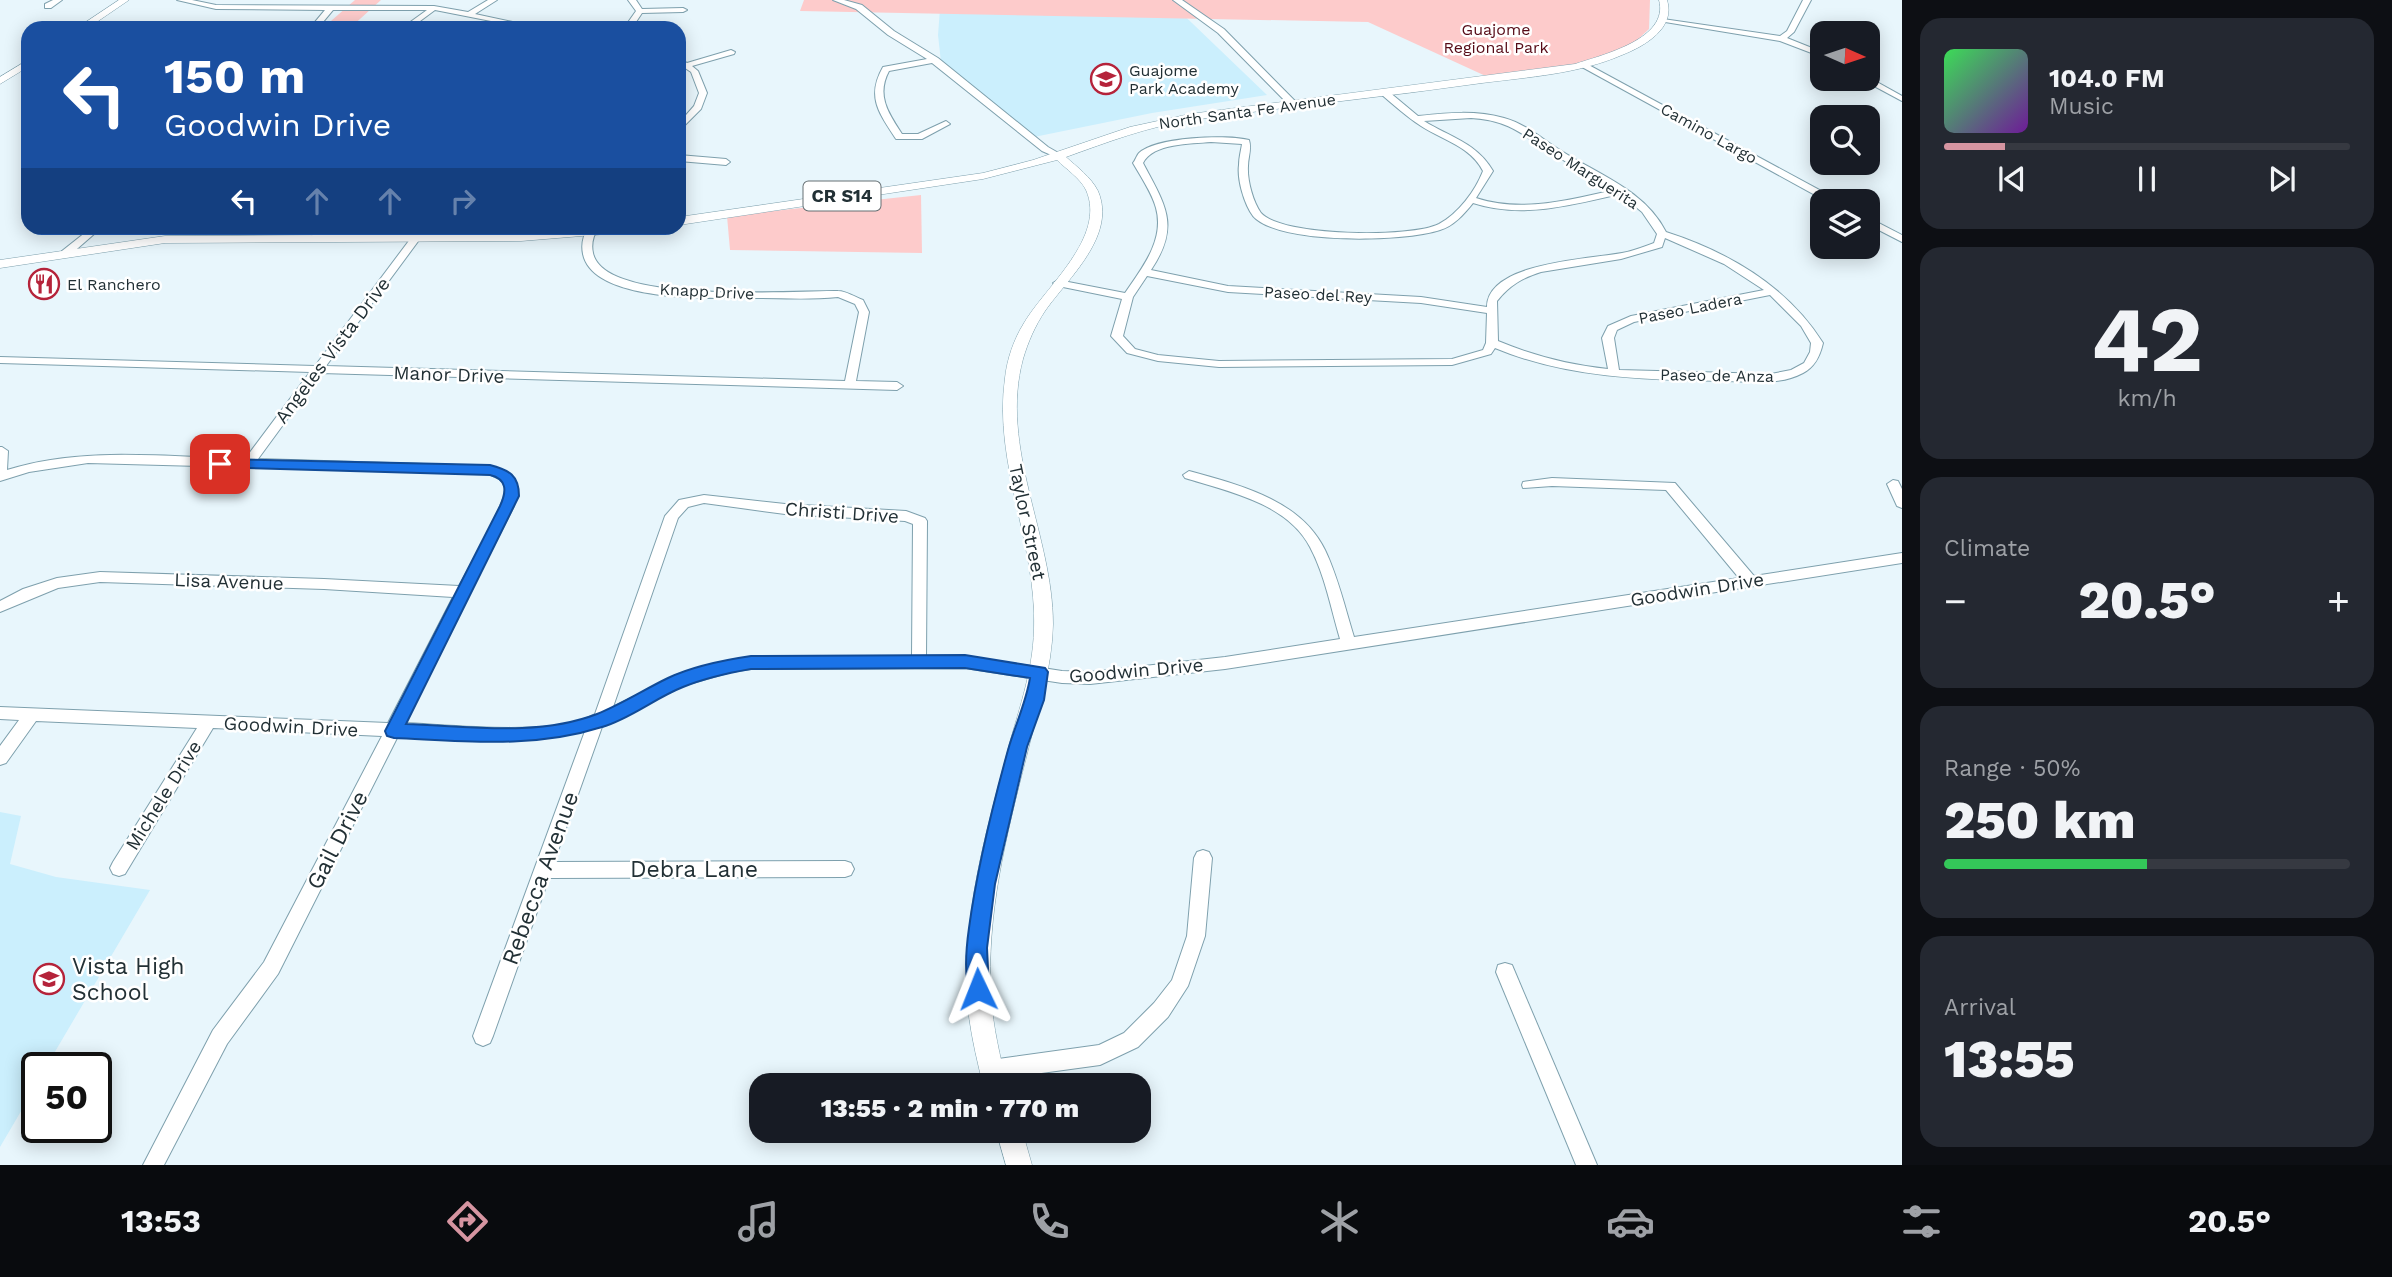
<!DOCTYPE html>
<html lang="en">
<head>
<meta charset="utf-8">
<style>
	body { margin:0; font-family:"Work Sans",sans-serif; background:#242831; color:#f1f3f6; height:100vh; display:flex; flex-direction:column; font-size:26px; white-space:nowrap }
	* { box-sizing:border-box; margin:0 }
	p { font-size:23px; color:#9ea1a6 }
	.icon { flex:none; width:38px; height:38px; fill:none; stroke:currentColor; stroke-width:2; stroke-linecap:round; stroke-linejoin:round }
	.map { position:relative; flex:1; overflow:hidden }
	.drawer { display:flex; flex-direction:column; gap:18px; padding:18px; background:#0d0f14; width:490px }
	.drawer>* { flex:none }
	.banner { position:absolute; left:21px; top:21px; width:665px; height:214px; border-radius:21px; box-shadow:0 4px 18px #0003; background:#1a4fa0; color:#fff; overflow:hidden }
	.needle { width:46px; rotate:93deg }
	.buttons { position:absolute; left:1810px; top:21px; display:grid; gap:14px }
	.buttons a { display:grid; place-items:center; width:70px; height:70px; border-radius:14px; background:#171b24; box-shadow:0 4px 18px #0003; font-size:35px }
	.speed { position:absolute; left:21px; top:1052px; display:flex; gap:14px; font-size:35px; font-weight:700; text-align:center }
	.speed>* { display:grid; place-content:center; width:91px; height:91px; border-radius:50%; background:#171b24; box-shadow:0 4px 18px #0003; line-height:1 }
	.speed .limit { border:4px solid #111; border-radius:10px; background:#fff; color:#111 }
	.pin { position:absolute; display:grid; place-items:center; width:60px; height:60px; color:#fff; margin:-30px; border-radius:14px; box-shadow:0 4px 10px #0006 }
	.me { position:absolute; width:77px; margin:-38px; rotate:358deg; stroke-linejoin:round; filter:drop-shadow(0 0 5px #0008) }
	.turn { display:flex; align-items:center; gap:24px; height:147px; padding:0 28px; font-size:32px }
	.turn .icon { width:91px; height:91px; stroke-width:2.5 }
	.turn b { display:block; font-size:49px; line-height:60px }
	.lanes { display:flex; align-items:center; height:66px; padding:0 28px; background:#0003; justify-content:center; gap:35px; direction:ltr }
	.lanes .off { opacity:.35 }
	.big { font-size:52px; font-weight:800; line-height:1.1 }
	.drawer .widget { flex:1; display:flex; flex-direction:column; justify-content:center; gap:10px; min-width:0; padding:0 24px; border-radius:21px; background:#242831 }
	.drawer .dial { align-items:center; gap:0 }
	.dial b { font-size:91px; line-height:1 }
	.song { display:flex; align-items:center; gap:21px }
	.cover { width:84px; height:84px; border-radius:10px; background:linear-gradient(135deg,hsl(130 70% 55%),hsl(280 70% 35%)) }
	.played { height:7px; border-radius:4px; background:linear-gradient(90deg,#d695a1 15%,#363941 15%) }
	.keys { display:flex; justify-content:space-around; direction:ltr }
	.heat { display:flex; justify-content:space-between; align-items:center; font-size:38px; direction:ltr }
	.charge { height:10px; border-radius:5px; background:linear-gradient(90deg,#34c759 50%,#363941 0) }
	.trip { position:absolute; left:749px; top:1073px; width:402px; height:70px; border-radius:21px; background:#171b24; box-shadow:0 4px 18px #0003; font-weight:800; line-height:70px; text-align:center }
	.tabs { display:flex; height:112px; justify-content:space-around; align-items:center; background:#090b0e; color:#9ea1a6 }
	.tabs .icon { width:49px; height:49px }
	.tabs .current { color:#d695a1 }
	.tabs b { font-size:32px; color:#f1f3f6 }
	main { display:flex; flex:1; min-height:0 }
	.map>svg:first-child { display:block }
	.built { fill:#cbeffd }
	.green { fill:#fdcbcb }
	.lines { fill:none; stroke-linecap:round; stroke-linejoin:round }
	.minor-casing { stroke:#7ea0ad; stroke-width:2 }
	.major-casing { stroke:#7ea0ad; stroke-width:1 }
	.minor { fill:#fff; fill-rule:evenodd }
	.major { fill:#fff; fill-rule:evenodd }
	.route { fill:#1a73e8; stroke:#114b97; stroke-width:2 }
	.labels { text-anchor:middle; stroke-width:5; stroke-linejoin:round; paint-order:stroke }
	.far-park-label { font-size:16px; fill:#560b17; stroke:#fff }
	.far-poi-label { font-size:16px; fill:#223035; stroke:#fff; text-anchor:start }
	.far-street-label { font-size:16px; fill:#223035; stroke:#fff }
	.shield { fill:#fff; stroke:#646e72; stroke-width:2 }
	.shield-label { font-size:18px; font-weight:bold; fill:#223035 }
	.street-label { font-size:19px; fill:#223035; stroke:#fff }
	.near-street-label { font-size:23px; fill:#223035; stroke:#fff }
	.near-poi-label { font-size:23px; fill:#223035; stroke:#fff; text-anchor:start }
</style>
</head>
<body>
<main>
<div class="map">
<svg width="1902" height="1165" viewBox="0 0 1902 1165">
	<rect width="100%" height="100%" fill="#e8f6fc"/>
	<!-- built -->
	<g class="built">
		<polygon points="948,0 1168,0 1267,95 1152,113 1034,137 941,62 938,35 940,9"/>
		<polygon points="0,812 21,816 10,864 56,877 150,890 46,1067 37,1068 37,1084 0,1147"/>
	</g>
	<!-- green -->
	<g class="green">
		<polygon points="355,0 381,0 350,28 323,28"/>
		<polygon points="804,0 1650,0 1649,29 1634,43 1619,51 1582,64 1490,78 1368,22 800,11"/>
		<polygon points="921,195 922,253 730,250 727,216"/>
	</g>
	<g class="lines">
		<!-- minor casing -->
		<g class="minor-casing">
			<g id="minor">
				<polygon points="53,0 62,0 51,8 45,8 45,4"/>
				<polygon points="177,0 192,0 216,5 434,6 468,12 488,0 497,0 475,14 541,28 526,28 435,10 412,27 408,25 409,23 427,10 333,10 318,28 310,28 325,10 216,9"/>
				<polygon points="628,0 636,0 642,9 683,8 687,10 683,12 642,13 632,28 624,28 636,11"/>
				<path d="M833,0h11l18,5 32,26 44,27 110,89 14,8 -4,3 -16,-7 -110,-88 -43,8c-13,24 -1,42 13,63h16l28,-13 4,3 -28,15h-26c-17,-26 -30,-42 -13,-72l44,-8 -39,-24 -32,-26z"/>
				<polygon points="1173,0 1182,0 1224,29 1296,102 1296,106 1290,106 1218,33"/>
				<polygon points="1803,0 1811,0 1794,32 1787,38 1822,52 1822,57 1780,41 1659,21 1663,19 1780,36 1787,31"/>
				<polygon points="731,50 735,52 734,54 692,66 698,71 707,93 701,109 679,131 679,123 694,106 699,93 691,72 679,64 679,59 687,63"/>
				<polygon points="1585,63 1836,199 1838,201 1826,201 1582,67 1581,65"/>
				<polygon points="1868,77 1902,96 1902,101 1861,79"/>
				<path d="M1382,91h6l30,25c29,-3 58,-6 86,2 22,6 38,21 56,32 37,24 85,40 106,82 62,20 121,54 157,111 -3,13 -8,24 -20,30 -24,13 -54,8 -80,8 -77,-1 -156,-3 -228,-33l-4,6 -39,11 -233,2 -61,-6 -31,-8 -16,-17 11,-37 -64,-13 -5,-3 5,-3 67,13c17,-25 40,-53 31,-85 -4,-15 -15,-31 -23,-45 2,-2 4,-8 6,-10 17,-16 88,-19 110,-13 3,9 -1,17 -1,26 -1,14 5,36 13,47 21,24 151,25 178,11 20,-11 36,-33 44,-53 -13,-25 -39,-30 -62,-45 -14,-9 -26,-20 -39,-31zM1471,118c39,2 53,18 85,38 19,11 39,22 58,34 -46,10 -92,23 -138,8l17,-27c-16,-28 -43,-34 -69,-50zM1211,142l31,2c-1,7 -3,13 -3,21 -2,14 5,39 14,51 25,29 152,26 187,14 14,-4 24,-16 33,-27 49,16 98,2 147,-9l22,18 15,22 -3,9c-11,4 -21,8 -32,10 -31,6 -135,9 -135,54l-66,-10 -193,-11 -77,-16c30,-45 14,-65 -8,-107 10,-20 48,-19 68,-21zM1665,238l59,26 40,26 -133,26 -23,10 -6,12 6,31c-39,-4 -74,-13 -110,-28l-1,-40c13,-16 25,-23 44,-29l80,-13 41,-12zM1147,276l81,16 193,11 66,10 -1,30 -3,7 -31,9 -233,2 -61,-6 -23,-6 -12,-13 10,-39zM1770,295l31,31 10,17 -1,9 -6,11 -13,7 -20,4 -152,-4 -5,-32 3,-8 17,-8z"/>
				<polygon points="679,155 726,159 730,162 726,165 679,161"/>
				<polygon points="1867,217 1902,235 1902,242 1867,224"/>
				<polygon points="91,228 101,228 70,255 62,255 62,251"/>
				<polygon points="320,228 330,228 319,239 313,239 311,237"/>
				<path d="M588,228h10c-5,8 -7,16 -5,25 11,53 202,37 245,38 8,0 17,6 25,9l6,12 -13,69 41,1 6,4 -6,4 -576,-17 -63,86 232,7 17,6 11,15 -4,19 -110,217c48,2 150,14 191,-9l70,-198 14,-16 25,-5 81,9 121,7 19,7 2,3 -1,135h39l97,15 28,1 135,-15 115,-18c-9,-30 -15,-64 -30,-92 -23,-44 -83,-56 -125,-69l-2,-3 6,-4c50,14 111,28 136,79 13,27 20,58 29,87l385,-59 -73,-88 -114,-4 -29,2 -1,-3 1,-3 29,-4 123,5 79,93 148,-23v10l-677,106 -135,15 -28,-1 -97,-15 -214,1 -20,3 -49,14 -80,41 -48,135 291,-1 6,2 3,6 -3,6 -6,2 -296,1 -56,158 -3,7 -7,3 -7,-3 -3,-7 112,-305c-63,16 -123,8 -187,5l-120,238 -51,70 -63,121h-21l70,-135 51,-68 118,-226 -169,-8 -88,146 -6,2 -6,-2 -3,-6 3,-6 84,-134 -161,-7 -30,42 -6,2v-19l19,-26 -19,-1v-12l388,16 65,-126 -129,-8 -224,-7 -42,6 -58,24v-11l23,-12 34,-11 43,-6 224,7 135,7c9,-17 48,-83 46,-98 -1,-8 -9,-11 -16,-14l-401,-11 -59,9 -29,9v-34h2l6,4 -1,19c76,-24 159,-13 238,-11l65,-87 -310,-9v-6l315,9 99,-132 3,-1 5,3 -96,130 519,15 14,-69 -4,-8 -17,-7c-29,3 -58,1 -87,1 -37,0 -158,5 -168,-44 -2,-10 0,-18 5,-26zM704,503l81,11 120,7 8,3 -1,132 -161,1 -20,3 -58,17 -60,30 65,-189 10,-11z"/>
				<polygon points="1893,480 1898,481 1902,489 1902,508 1897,506 1887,484"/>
				<polygon points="1203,850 1209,852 1212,858 1205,936 1188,986 1168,1017 1138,1047 1100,1065 991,1080 984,1077 981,1070 984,1063 991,1060 1099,1045 1124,1033 1154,1003 1172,980 1187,936 1194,858 1197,852"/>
				<polygon points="1505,963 1512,965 1597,1165 1576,1165 1496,972 1498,965"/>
			</g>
		</g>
		<!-- major casing -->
		<g class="major-casing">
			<g id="major">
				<polygon points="119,0 129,0 88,28 77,28"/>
				<path d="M1659,0h8c9,28 -22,46 -45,55 -44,19 -93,22 -140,28 -96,14 -193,23 -289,37 -44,6 -85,22 -127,37 11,10 25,20 32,34 19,45 -30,87 -53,120 -10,15 -17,31 -22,48 -24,88 30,177 30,265 -1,47 -16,88 -27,134 -20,78 -40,157 -35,239 2,30 9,59 16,88h-24c-7,-29 -14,-58 -16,-88 -4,-82 18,-161 39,-240 11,-43 27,-83 28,-128 3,-85 -41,-166 -29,-251 2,-19 9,-39 19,-55 21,-36 83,-86 62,-133 -6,-12 -20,-21 -29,-30l-74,19 -304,46v-8l304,-44 50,-13 97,-33 60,-13 385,-50c27,-9 95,-25 84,-64z"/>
				<polygon points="28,60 28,67 0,84 0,77"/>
				<polygon points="599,228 636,228 630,232 521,241 165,243 0,268 0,260 165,236 466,234"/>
				<polygon points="996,1130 1022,1130 1032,1165 1006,1165"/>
			</g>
		</g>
		<!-- minor -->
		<use href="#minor" class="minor"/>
		<!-- major -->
		<use href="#major" class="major"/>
	</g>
	<!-- route -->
	<path class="route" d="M220,459l270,6c19,5 29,10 29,31l-113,228c62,2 131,13 191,-10 25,-10 48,-25 71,-36 25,-12 56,-18 83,-22l214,-1 80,13 3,4 -4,28 -17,47 -32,137 -8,64 2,41 -3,8 -8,3 -7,-3c-8,-20 -5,-48 -2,-69 8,-60 23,-120 39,-178 7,-25 18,-47 22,-72l-65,-10 -214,1c-23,4 -46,9 -68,18 -28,11 -53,32 -81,40 -69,22 -138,14 -208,11l-7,-2 -2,-5 115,-225c7,-15 7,-27 -10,-31l-275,-8v-7z"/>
	<!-- icons -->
	<defs>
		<g id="school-ring" transform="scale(1.575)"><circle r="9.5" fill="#fff" stroke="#b5233a" stroke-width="1.5"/><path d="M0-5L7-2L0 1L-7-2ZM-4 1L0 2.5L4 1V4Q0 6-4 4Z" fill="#b5233a"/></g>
		<g id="restaurant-ring" transform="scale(1.575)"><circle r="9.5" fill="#fff" stroke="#b5233a" stroke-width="1.5"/><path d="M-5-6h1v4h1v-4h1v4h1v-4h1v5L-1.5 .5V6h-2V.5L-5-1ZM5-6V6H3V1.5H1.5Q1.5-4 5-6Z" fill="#b5233a"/></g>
	</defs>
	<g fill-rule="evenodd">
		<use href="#school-ring" x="1106" y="79"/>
		<use href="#restaurant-ring" x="44" y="284"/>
		<use href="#school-ring" x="49" y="979"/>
	</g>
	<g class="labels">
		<!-- far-park labels -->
		<g class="far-park-label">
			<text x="1496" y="35">Guajome<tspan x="1496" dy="18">Regional Park</tspan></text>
		</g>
		<!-- far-poi labels -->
		<g class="far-poi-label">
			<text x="1129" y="76">Guajome<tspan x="1129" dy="18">Park Academy</tspan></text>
			<text x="67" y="290">El Ranchero</text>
		</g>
		<!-- far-street labels -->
		<g class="far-street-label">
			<text transform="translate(1247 111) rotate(-8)" y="6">North Santa Fe Avenue</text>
			<text transform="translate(1709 133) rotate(29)" y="6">Camino Largo</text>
			<text transform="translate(1581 168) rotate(33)" y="6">Paseo Marguerita</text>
			<text transform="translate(707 291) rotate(3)" y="6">Knapp Drive</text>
			<text transform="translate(1318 294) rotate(3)" y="6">Paseo del Rey</text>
			<text transform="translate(1690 308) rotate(-11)" y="6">Paseo Ladera</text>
			<text transform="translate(1717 375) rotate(1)" y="6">Paseo de Anza</text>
		</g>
		<!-- shield labels -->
		<rect class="shield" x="803.5" y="181.5" width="77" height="29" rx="5"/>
		<g class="shield-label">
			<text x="842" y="202">CR S14</text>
		</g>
		<!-- street labels -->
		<g class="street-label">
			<text transform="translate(332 350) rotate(-53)" y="7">Angeles Vista Drive</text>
			<text transform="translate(449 374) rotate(2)" y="7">Manor Drive</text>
			<text transform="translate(842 512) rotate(4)" y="7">Christi Drive</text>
			<text transform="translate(1028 522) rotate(78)" y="7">Taylor Street</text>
			<text transform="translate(229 581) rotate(2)" y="7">Lisa Avenue</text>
			<text transform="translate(1697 589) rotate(-9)" y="7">Goodwin Drive</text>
			<text transform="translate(1136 670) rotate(-5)" y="7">Goodwin Drive</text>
			<text transform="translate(291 726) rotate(3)" y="7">Goodwin Drive</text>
			<text transform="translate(163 795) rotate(-58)" y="7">Michele Drive</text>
		</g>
		<!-- near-street labels -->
		<g class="near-street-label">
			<text transform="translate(337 840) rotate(-63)" y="8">Gail Drive</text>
			<text x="694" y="877">Debra Lane</text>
			<text transform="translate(540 878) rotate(-70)" y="8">Rebecca Avenue</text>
		</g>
		<!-- near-poi labels -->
		<g class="near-poi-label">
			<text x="72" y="974">Vista High<tspan x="72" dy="26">School</tspan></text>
		</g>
	</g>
</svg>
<div class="buttons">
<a><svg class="needle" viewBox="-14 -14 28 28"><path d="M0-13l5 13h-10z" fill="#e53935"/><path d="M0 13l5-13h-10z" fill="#9ea1a6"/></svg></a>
<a><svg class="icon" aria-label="search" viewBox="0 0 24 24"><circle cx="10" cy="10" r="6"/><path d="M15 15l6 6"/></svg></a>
<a><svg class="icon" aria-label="layers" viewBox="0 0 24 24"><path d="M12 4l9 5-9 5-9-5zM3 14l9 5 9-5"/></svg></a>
</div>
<div class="speed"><div class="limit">50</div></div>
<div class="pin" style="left:220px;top:464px;background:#d93025"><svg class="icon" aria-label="arrive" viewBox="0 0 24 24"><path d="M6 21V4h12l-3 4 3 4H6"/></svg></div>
<svg class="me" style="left:978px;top:989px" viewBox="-20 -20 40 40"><path d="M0-17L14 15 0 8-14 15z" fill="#1a73e8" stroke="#fff" stroke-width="4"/></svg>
<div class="trip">13:55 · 2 min · 770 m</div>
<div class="banner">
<div class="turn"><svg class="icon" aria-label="left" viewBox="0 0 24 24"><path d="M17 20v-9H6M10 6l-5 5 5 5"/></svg><div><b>150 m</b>Goodwin Drive</div></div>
<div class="lanes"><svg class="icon" aria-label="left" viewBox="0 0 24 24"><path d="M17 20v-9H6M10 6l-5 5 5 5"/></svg><svg class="icon off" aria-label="ahead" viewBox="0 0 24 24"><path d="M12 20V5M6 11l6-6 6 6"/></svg><svg class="icon off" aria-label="ahead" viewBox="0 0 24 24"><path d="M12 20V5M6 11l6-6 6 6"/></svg><svg class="icon off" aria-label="right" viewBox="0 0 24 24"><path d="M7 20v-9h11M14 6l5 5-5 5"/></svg></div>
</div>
</div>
<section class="drawer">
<div class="widget">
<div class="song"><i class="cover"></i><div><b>104.0 FM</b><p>Music</p></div></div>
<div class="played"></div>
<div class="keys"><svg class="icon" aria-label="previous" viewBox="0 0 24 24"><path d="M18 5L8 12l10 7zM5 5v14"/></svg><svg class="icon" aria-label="pause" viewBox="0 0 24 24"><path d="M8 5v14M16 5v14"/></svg><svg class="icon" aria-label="next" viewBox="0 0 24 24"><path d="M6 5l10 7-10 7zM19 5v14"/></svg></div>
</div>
<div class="widget dial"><b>42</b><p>km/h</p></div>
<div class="widget"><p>Climate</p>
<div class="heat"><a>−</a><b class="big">20.5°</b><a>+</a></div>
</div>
<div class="widget"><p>Range · 50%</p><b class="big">250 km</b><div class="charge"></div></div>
<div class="widget"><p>Arrival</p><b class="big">13:55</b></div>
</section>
</main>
<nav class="tabs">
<b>13:53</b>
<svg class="icon current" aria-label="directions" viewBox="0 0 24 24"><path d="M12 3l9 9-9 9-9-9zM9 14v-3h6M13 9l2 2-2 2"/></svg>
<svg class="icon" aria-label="music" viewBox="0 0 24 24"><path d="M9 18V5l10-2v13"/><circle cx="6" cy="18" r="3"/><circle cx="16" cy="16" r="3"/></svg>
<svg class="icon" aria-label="phone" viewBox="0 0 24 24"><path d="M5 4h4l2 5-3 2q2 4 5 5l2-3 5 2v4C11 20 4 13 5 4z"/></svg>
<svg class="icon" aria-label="climate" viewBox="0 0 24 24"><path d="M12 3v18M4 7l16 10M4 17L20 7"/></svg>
<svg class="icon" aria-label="car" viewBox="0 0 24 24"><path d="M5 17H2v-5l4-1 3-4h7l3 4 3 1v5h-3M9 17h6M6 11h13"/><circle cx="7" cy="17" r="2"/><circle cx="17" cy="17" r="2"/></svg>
<svg class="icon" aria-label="filters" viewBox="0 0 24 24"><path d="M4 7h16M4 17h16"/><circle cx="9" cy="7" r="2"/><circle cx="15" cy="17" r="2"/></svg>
<b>20.5°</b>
</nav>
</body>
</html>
